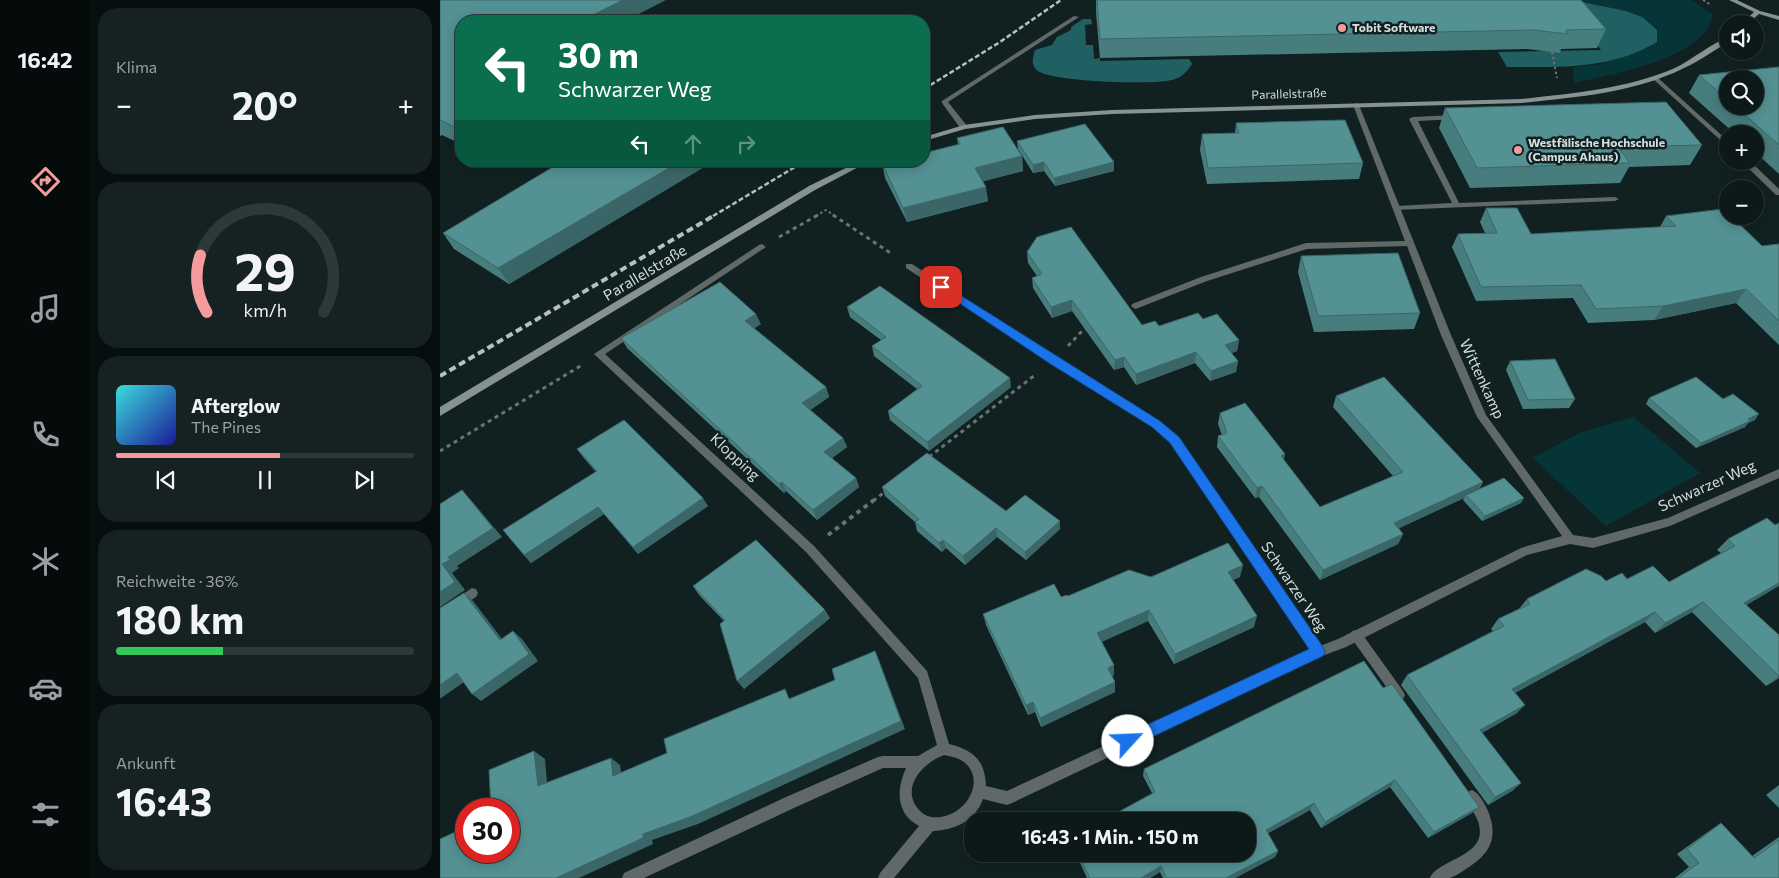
<!DOCTYPE html>
<html lang="de">
<head>
<meta charset="utf-8">
<style>
	body { margin:0; font-family:Commissioner,sans-serif; background:#162222; color:#f1f3f6; height:100vh; display:flex; flex-direction:column; font-size:19px; white-space:nowrap }
	* { box-sizing:border-box; margin:0 }
	p { font-size:16px; color:#9aa0a2 }
	.icon { flex:none; width:28px; height:28px; fill:none; stroke:currentColor; stroke-width:2; stroke-linecap:round; stroke-linejoin:round }
	.map { position:relative; flex:1; overflow:hidden }
	.sheet { display:flex; flex-direction:column; gap:8px; padding:8px; background:#070e0e; width:350px }
	.sheet>* { flex:none }
	.hud { position:absolute; left:15px; top:15px; width:475px; height:152px; border-radius:20px; box-shadow:0 2px 12px #0003,0 0 0 1px #2d3838; background:#0b6e4f; color:#fff; overflow:hidden }
	.fabs { position:absolute; left:1279px; top:15px; display:grid; gap:10px }
	.fabs a { display:grid; place-items:center; width:45px; height:45px; border-radius:50%; background:#0d1919; box-shadow:0 2px 12px #0003,0 0 0 1px #2d3838; font-size:25px }
	.speed { position:absolute; left:15px; top:798px; display:flex; gap:10px; font-size:25px; font-weight:700; text-align:center }
	.speed>* { display:grid; place-content:center; width:65px; height:65px; border-radius:50%; background:#0d1919; box-shadow:0 2px 12px #0003,0 0 0 1px #2d3838; line-height:1 }
	.speed .limit { border:8px solid #d22; background:#fff; color:#111 }
	.pin { position:absolute; display:grid; place-items:center; width:42px; height:42px; color:#fff; margin:-21px; border-radius:10px; box-shadow:0 2px 8px #0006 }
	.me { position:absolute; width:55px; margin:-28px; rotate:65deg; stroke-linejoin:round; filter:drop-shadow(0 0 4px #0008) }
	.turn { display:flex; align-items:center; gap:18px; height:105px; padding:0 20px; font-size:22px }
	.turn .icon { width:65px; height:65px; stroke-width:2.5 }
	.turn b { display:block; font-size:35px; line-height:42px }
	.lanes { display:flex; align-items:center; height:48px; padding:0 20px; background:#0003; justify-content:center; gap:25px; direction:ltr }
	.lanes .off { opacity:.35 }
	.big { font-size:38px; font-weight:700; line-height:1.1 }
	.sheet .tile { flex:1; display:flex; flex-direction:column; justify-content:center; gap:8px; min-width:0; padding:0 18px; border-radius:20px; background:#162222 }
	.sheet .dial { align-items:center; gap:0 }
	.dial svg { height:130px; overflow:visible; fill:none; stroke:#2d3838; stroke-width:7; stroke-linecap:round; text-anchor:middle }
	.dial text { fill:#f1f3f6; stroke:none }
	.song { display:flex; align-items:center; gap:15px }
	.cover { width:60px; height:60px; border-radius:8px; background:linear-gradient(135deg,hsl(180 70% 55%),hsl(240 70% 35%)) }
	.played { height:5px; border-radius:2px; background:linear-gradient(90deg,#f59b9d 55%,#2d3838 55%) }
	.keys { display:flex; justify-content:space-around; direction:ltr }
	.heat { display:flex; justify-content:space-between; align-items:center; font-size:28px; direction:ltr }
	.charge { height:8px; border-radius:4px; background:linear-gradient(90deg,#34c759 36%,#2d3838 0) }
	.trip { position:absolute; left:524px; top:812px; width:292px; height:50px; border-radius:20px; background:#0d1919; box-shadow:0 2px 12px #0003,0 0 0 1px #2d3838; font-weight:700; line-height:50px; text-align:center }
	main { display:flex; flex:1; min-height:0 }
	.tabs { display:flex; flex-direction:column; width:90px; justify-content:space-around; align-items:center; background:#050a0a; color:#9aa0a2 }
	.tabs .icon { width:35px; height:35px }
	.tabs .on { color:#f59b9d }
	.tabs b { font-size:22px; color:#f1f3f6 }
	.map>svg:first-child { display:block }
	.green { fill:#063537 }
	.water { fill:#216062 }
	.lines { fill:none; stroke-linecap:round; stroke-linejoin:round }
	.path-far2 { stroke:#677474; stroke-width:2; stroke-dasharray:2.5 2.5; stroke-linecap:butt }
	.path-far1 { stroke:#677474; stroke-width:3; stroke-dasharray:4 4; stroke-linecap:butt }
	.path { stroke:#677474; stroke-width:4; stroke-dasharray:4.5 4.5; stroke-linecap:butt }
	.lane { fill:#606868; fill-rule:evenodd }
	.street { fill:#606868; fill-rule:evenodd }
	.secondary { fill:#879393; fill-rule:evenodd }
	.rail-far1 { stroke:#b6c0c1; stroke-width:2.5; stroke-dasharray:5 2.5; stroke-linecap:butt }
	.rail { stroke:#b6c0c1; stroke-width:4; stroke-dasharray:7 4; stroke-linecap:butt }
	.wall { fill:#487d7e; fill-rule:evenodd }
	.shaded-wall { fill:#3b6667 }
	.building { fill:#549193; stroke:#3b6667 }
	.route { fill:#1a73e8; stroke:#114b97 }
	.poi-dot { fill:#f59b9d; stroke:#112121; stroke-width:2 }
	.labels { text-anchor:middle; stroke-width:5; stroke-linejoin:round; paint-order:stroke }
	.far-poi-label { font-size:12px; font-weight:bold; fill:#d5dedf; stroke:#112121; text-anchor:start }
	.far-street-label { font-size:12px; fill:#d5dedf; stroke:#112121 }
	.street-label { font-size:15px; fill:#d5dedf; stroke:#112121 }
</style>
</head>
<body>
<main>
<nav class="tabs">
<b>16:42</b>
<svg class="icon on" aria-label="directions" viewBox="0 0 24 24"><path d="M12 3l9 9-9 9-9-9zM9 14v-3h6M13 9l2 2-2 2"/></svg>
<svg class="icon" aria-label="music" viewBox="0 0 24 24"><path d="M9 18V5l10-2v13"/><circle cx="6" cy="18" r="3"/><circle cx="16" cy="16" r="3"/></svg>
<svg class="icon" aria-label="phone" viewBox="0 0 24 24"><path d="M5 4h4l2 5-3 2q2 4 5 5l2-3 5 2v4C11 20 4 13 5 4z"/></svg>
<svg class="icon" aria-label="climate" viewBox="0 0 24 24"><path d="M12 3v18M4 7l16 10M4 17L20 7"/></svg>
<svg class="icon" aria-label="car" viewBox="0 0 24 24"><path d="M5 17H2v-5l4-1 3-4h7l3 4 3 1v5h-3M9 17h6M6 11h13"/><circle cx="7" cy="17" r="2"/><circle cx="17" cy="17" r="2"/></svg>
<svg class="icon" aria-label="filters" viewBox="0 0 24 24"><path d="M4 7h16M4 17h16"/><circle cx="9" cy="7" r="2"/><circle cx="15" cy="17" r="2"/></svg>
</nav>
<section class="sheet">
<div class="tile"><p>Klima</p>
<div class="heat"><a>−</a><b class="big">20°</b><a>+</a></div>
</div>
<div class="tile dial"><svg viewBox="0 0 100 80">
<path d="M14 69A42 42 0 1 1 86 69"/>
<path d="M14 69A42 42 0 0 1 10 34" stroke="#f59b9d"/>
<text x="50" y="56" font-size="32" font-weight="700">29</text>
<text x="50" y="72" font-size="11">km/h</text>
</svg></div>
<div class="tile">
<div class="song"><i class="cover"></i><div><b>Afterglow</b><p>The Pines</p></div></div>
<div class="played"></div>
<div class="keys"><svg class="icon" aria-label="previous" viewBox="0 0 24 24"><path d="M18 5L8 12l10 7zM5 5v14"/></svg><svg class="icon" aria-label="pause" viewBox="0 0 24 24"><path d="M8 5v14M16 5v14"/></svg><svg class="icon" aria-label="next" viewBox="0 0 24 24"><path d="M6 5l10 7-10 7zM19 5v14"/></svg></div>
</div>
<div class="tile"><p>Reichweite · 36%</p><b class="big">180 km</b><div class="charge"></div></div>
<div class="tile"><p>Ankunft</p><b class="big">16:43</b></div>
</section>
<div class="map">
<svg width="1339" height="878" viewBox="0 0 1339 878">
	<rect width="100%" height="100%" fill="#112121"/>
	<!-- green -->
	<g class="green">
		<path d="M1112,0h139l22,14c-2,6 -4,13 -8,18 -26,31 -93,42 -131,51l-1,-16 28,-3 5,-58 -24,-4z"/>
		<polygon points="1194,417 1260,473 1166,526 1093,458 1139,433"/>
	</g>
	<!-- water -->
	<g class="water">
		<path d="M1122,0l20,2 44,9 16,6 15,13v12c-47,28 -98,25 -150,25l-9,-15 103,-2z"/>
		<path d="M643,19h8l1,5 -7,1 1,20h7l1,14 6,-1v3l89,-2 3,5c-4,7 -11,14 -20,16 -20,5 -118,2 -134,-9 -8,-6 -5,-13 -3,-21l17,-5 5,-8 14,-7v-3z"/>
	</g>
	<g class="lines">
		<!-- path-far2 -->
		<g class="path-far2">
			<polyline points="1263,0 1271,5"/>
			<polyline points="1112,52 1117,78"/>
			<polyline points="376,216 386,210 395,216"/>
		</g>
		<!-- path-far1 -->
		<g class="path-far1">
			<polyline points="393,215 452,254"/>
			<polyline points="339,237 378,215"/>
			<polyline points="628,346 643,330 649,327"/>
			<polyline points="0,451 142,365"/>
			<polyline points="489,457 595,375"/>
			<polyline points="433,501 447,490"/>
		</g>
		<!-- path -->
		<polyline class="path" points="388,535 434,500"/>
		<!-- lane -->
		<g class="lane">
			<polygon points="634,16 639,17 508,102 528,127 521,129 502,103 502,101"/>
			<polygon points="1014,115 1018,117 1017,119 978,121 1019,203 1175,197 1179,199 1175,201 954,210 954,206 957,206 1012,203 969,119 973,117"/>
			<polygon points="916,630 920,631 963,691 965,695 963,699 959,701 955,699 912,639 910,635 912,631"/>
			<path d="M1032,790c7,3 13,14 16,21 11,27 2,43 -22,58 -5,3 -11,8 -17,9 -6,0 -13,0 -19,0 8,-19 57,-21 49,-53 -2,-10 -10,-18 -14,-28l2,-5z"/>
		</g>
		<!-- street -->
		<g class="street">
			<polygon points="1213,77 1217,77 1288,141 1288,147 1213,79"/>
			<path d="M916,103l3,2 92,230 35,80 87,120 20,3 75,-20 111,-49v9l-109,48 -77,22 -23,-4 -43,11 -181,92 -24,9 -310,147 -5,2 -24,-6c-8,22 -28,31 -50,32l-39,47h-16l2,-5 39,-47c-23,-12 -23,-36 -13,-58h-23l-87,39 -152,71h-22l2,-5 162,-76 92,-40 5,-1h35l19,-11 -19,-67 -112,-126 -212,-198 165,-109 3,-1 4,3 -161,107 209,192 113,125 22,73c24,6 36,16 37,42l21,5 303,-141 -139,-207 -18,-16 -103,-65 -144,-94v-4h6l144,94 103,63 20,16 141,209 18,-7 183,-91 41,-12 -85,-119 -36,-82 -34,-89 -100,3 -100,32 -69,27 -3,1 -4,-3 1,-2 69,-27 105,-34 99,-2 -52,-136zM504,755c5,1 11,2 15,4 29,15 11,54 -18,58 -8,1 -15,0 -21,-6 -21,-22 2,-48 24,-56z"/>
			<polygon points="1301,161 1310,161 1339,189 1339,195 1336,195"/>
			<polygon points="32,588 36,589 38,593 36,597 0,620 0,609"/>
		</g>
		<!-- secondary -->
		<g class="secondary">
			<polygon points="1289,0 1297,0 1320,11 1339,16 1339,20 1319,14 1308,24 1301,24 1314,12"/>
			<path d="M1288,37v5c-15,9 -28,19 -44,26 -50,25 -107,29 -162,35l-410,11 -77,5 -70,10 -41,12v-4l40,-12 71,-10 77,-5 410,-11c52,-6 104,-10 153,-31 18,-9 34,-23 53,-31z"/>
			<polygon points="420,161 430,161 375,190 0,416 0,407 369,186"/>
		</g>
		<!-- rail-far1 -->
		<g class="rail-far1">
			<polyline points="484,89 560,42 621,0"/>
			<polyline points="273,216 365,161"/>
		</g>
		<!-- rail -->
		<polyline class="rail" points="0,376 275,215"/>
	</g>
	<!-- wall -->
	<g class="wall">
		<polygon points="0,0 21,21 21,144 2,135 0,136"/>
		<polygon points="656,0 1141,0 1166,29 1157,48 1121,49 1120,53 1087,49 660,58 656,13"/>
		<path d="M1339,67v107l-24,-22v-18h-20l-46,-41 10,-18zM1288,79l27,27h-27z"/>
		<polygon points="1005,108 1262,145 1250,165 1189,167 1180,183 1030,188 999,128"/>
		<polygon points="796,123 923,163 919,179 767,184 760,150 762,134 795,133"/>
		<polygon points="517,138 582,156 583,171 543,181 548,201 467,222 445,178 442,163 518,145"/>
		<polygon points="577,141 674,171 615,186 604,171 593,173 578,149"/>
		<polygon points="123,161 274,161 69,284 14,249 3,233"/>
		<polygon points="1046,208 1091,234 1220,227 1226,216 1322,246 1339,244 1339,345 1296,303 1214,320 1148,323 1133,298 1036,301 1012,247 1018,234 1045,233 1040,222"/>
		<polygon points="587,252 702,325 719,326 763,319 799,340 797,351 791,353 798,361 796,372 770,381 755,363 696,385 684,367 674,370 632,311 612,318 593,288 592,278 597,276 588,263"/>
		<polygon points="861,256 980,313 974,329 874,332 858,272"/>
		<polygon points="407,307 571,387 489,451 450,420 448,411 477,389 434,356 432,346 441,340 410,317"/>
		<polygon points="321,324 314,328 386,387 389,397 370,410 403,438 407,447 392,458 416,478 419,487 377,520 346,491 344,493 187,348 181,338"/>
		<polygon points="1070,361 1135,399 1129,408 1083,409 1066,370"/>
		<polygon points="896,396 1043,482 1039,489 1081,503 1042,521 1023,500 1024,498 959,528 963,534 958,544 880,580 819,497 815,498 777,447 778,436 782,435 778,424 780,413 844,460 880,507 953,476 893,407"/>
		<polygon points="1209,398 1283,399 1315,420 1308,423 1305,427 1256,448 1206,404"/>
		<polygon points="137,449 268,506 198,554 164,514 91,563 84,555 156,472 143,457"/>
		<polygon points="442,487 566,511 620,529 586,560 557,537 525,565 506,548 502,552 477,531 475,522 445,496"/>
		<polygon points="1327,518 1307,605 1339,678 1326,686 1252,612 1215,633 1205,622 1075,693 1077,713 1042,733 1081,783 1072,791 1048,805 961,685 967,675 1053,631 1051,629 1058,619 1079,609 1087,599 1166,581 1187,579 1229,582 1281,553 1277,550 1288,539"/>
		<polygon points="711,577 800,577 793,580 814,627 734,664 708,621 661,642 674,675 672,676 675,692 601,727 595,712 588,715 546,625 543,614 621,597 628,596"/>
		<polygon points="253,586 390,618 304,689 284,621 259,595"/>
		<polygon points="943,688 1032,813 988,838 950,787 881,828 870,810 828,833 838,851 835,857 795,878 723,878 720,872 710,878 647,878 636,854 808,854 712,793 703,776 704,769"/>
		<polygon points="1339,785 1339,808 1326,795"/>
		<polygon points="1281,823 1312,856 1339,837 1339,878 1235,878 1249,867 1237,854 1272,829"/>
	</g>
	<!-- shaded-wall -->
	<g class="shaded-wall">
		<polygon points="183,0 226,0 185,21 151,21 149,17"/>
		<polygon points="582,156 583,171 537,183 535,168"/>
		<polygon points="241,161 274,161 69,284 58,268"/>
		<polygon points="604,162 604,171 593,173 593,165"/>
		<polygon points="674,162 674,171 615,186 614,178"/>
		<polygon points="546,187 548,201 467,222 463,208"/>
		<polygon points="1306,289 1296,303 1214,320 1223,306"/>
		<polygon points="632,300 632,311 612,318 611,307"/>
		<polygon points="316,314 321,324 310,331 305,321"/>
		<polygon points="799,340 797,351 784,356 785,345"/>
		<polygon points="756,352 755,363 696,385 696,374"/>
		<polygon points="684,357 684,367 674,370 675,360"/>
		<polygon points="798,361 796,372 770,381 771,371"/>
		<polygon points="570,378 571,387 489,451 487,442"/>
		<polygon points="386,387 389,397 366,413 362,403"/>
		<polygon points="1319,414 1315,420 1308,423 1305,427 1256,448 1261,443"/>
		<polygon points="403,438 407,447 388,461 384,452"/>
		<polygon points="845,454 843,465 841,456"/>
		<polygon points="416,478 419,487 377,520 373,510"/>
		<polygon points="342,482 346,491 344,493 339,484"/>
		<polygon points="1043,482 1038,492 1026,495 1024,498 949,533 954,523"/>
		<polygon points="822,486 819,497 815,498 817,488"/>
		<polygon points="22,490 31,500 62,537 17,566 19,568 12,573 25,590 0,607 0,592 2,564 8,557"/>
		<polygon points="263,498 268,506 198,554 193,547"/>
		<polygon points="1084,498 1081,503 1042,521 1045,516"/>
		<polygon points="158,507 164,514 91,563 84,555"/>
		<polygon points="620,521 620,529 586,560 585,552"/>
		<polygon points="556,528 557,537 525,565 523,556"/>
		<polygon points="963,534 958,544 880,580 883,570"/>
		<polygon points="503,540 506,548 502,552 499,543"/>
		<polygon points="803,565 800,577 785,583 788,572"/>
		<polygon points="1339,583 1339,586 1293,613 1304,603"/>
		<polygon points="24,593 33,601 69,648 60,640"/>
		<polygon points="1263,602 1252,612 1215,633 1225,623"/>
		<polygon points="385,610 390,618 304,689 297,681"/>
		<polygon points="709,610 708,621 657,644 657,633"/>
		<polygon points="1215,612 1205,622 1065,698 1072,689"/>
		<polygon points="817,616 814,627 734,664 735,654"/>
		<polygon points="73,631 82,639 98,661 41,701 32,694"/>
		<polygon points="435,651 439,660 465,729 258,824 212,840 213,844 139,878 116,878 203,834"/>
		<polygon points="674,665 674,675 668,678 668,668"/>
		<polygon points="17,673 27,680 1,698 0,698 0,685"/>
		<polygon points="1339,676 1339,678 1326,686"/>
		<polygon points="675,682 675,692 601,727 600,718"/>
		<polygon points="593,702 595,712 588,715 586,705"/>
		<polygon points="1085,705 1077,713 1032,738 1040,730"/>
		<polygon points="94,751 105,759 108,794 98,786"/>
		<polygon points="171,758 180,765 183,783 173,776"/>
		<polygon points="955,780 950,787 881,828 885,822"/>
		<polygon points="1081,783 1072,791 1048,805 1055,797"/>
		<polygon points="874,803 870,810 823,836 826,830"/>
		<polygon points="1039,807 1032,813 988,838 994,832"/>
		<polygon points="838,851 835,857 795,878 786,878"/>
		<polygon points="721,866 720,872 710,878 701,878"/>
	</g>
	<!-- building -->
	<g class="building">
		<polygon points="0,0 183,0 149,17 161,21 21,21 21,130 0,120"/>
		<polygon points="657,0 1141,0 1166,29 1126,30 1127,34 1094,30 660,39"/>
		<polygon points="1339,67 1339,145 1295,106 1315,106 1315,79 1288,79 1288,100 1259,75"/>
		<polygon points="1226,102 1262,145 1178,147 1190,163 1037,168 1005,108"/>
		<polygon points="905,120 923,163 768,168 762,134 799,133 796,123"/>
		<polygon points="645,124 674,162 614,178 604,162 593,165 577,141"/>
		<polygon points="563,127 582,156 535,168 546,187 463,208 442,163 449,161 484,161 484,153 520,144 517,138"/>
		<polygon points="123,161 241,161 58,268 3,233"/>
		<polygon points="1046,208 1077,208 1091,234 1236,226 1226,216 1283,209 1288,213 1288,216 1291,216 1322,246 1339,244 1339,321 1306,289 1223,306 1156,309 1141,285 1041,287 1018,234 1057,233"/>
		<polygon points="631,227 702,325 715,321 719,326 758,313 763,319 777,314 799,340 785,345 798,361 771,371 756,352 696,374 684,357 675,360 632,300 611,307 592,278 602,274 587,252 597,237"/>
		<polygon points="958,253 980,313 878,316 861,256"/>
		<polygon points="280,282 316,314 305,321 386,387 362,403 403,438 384,452 416,478 373,510 342,482 339,484 181,338"/>
		<polygon points="440,286 570,378 487,442 448,411 482,386 432,346 446,337 407,307"/>
		<polygon points="1115,359 1135,399 1088,400 1070,361"/>
		<polygon points="944,377 1043,482 954,523 963,534 883,570 822,486 817,488 778,436 787,433 780,413 805,403 845,454 841,456 880,507 963,472 896,396"/>
		<polygon points="1256,377 1283,399 1293,394 1319,414 1308,419 1310,421 1261,443 1209,398"/>
		<polygon points="184,420 263,498 193,547 158,507 84,555 63,530 157,471 137,449"/>
		<polygon points="487,453 566,511 585,495 620,521 585,552 556,528 523,556 503,540 499,543 475,522 479,519 442,487"/>
		<polygon points="1064,478 1084,498 1045,516 1026,495"/>
		<polygon points="22,490 53,528 8,557 10,560 2,564 15,582 0,592 0,504"/>
		<polygon points="1327,518 1335,525 1339,523 1339,583 1304,603 1339,635 1339,676 1263,602 1225,623 1215,612 1072,689 1085,705 1040,730 1081,783 1055,797 967,675 1064,626 1058,619 1090,604 1087,599 1146,569 1161,576 1166,581 1182,573 1187,579 1213,566 1229,582 1295,546 1288,539"/>
		<polygon points="316,540 385,610 297,681 280,624 285,620 253,586"/>
		<polygon points="788,543 803,565 788,572 817,616 735,654 709,610 657,633 674,665 668,668 675,682 600,718 593,702 586,705 543,614 614,584 621,597 627,595 628,596 689,570 711,577"/>
		<polygon points="24,593 60,640 73,631 89,654 32,694 17,673 0,685 0,608"/>
		<polygon points="435,651 461,721 250,817 203,834 203,838 116,878 0,878 0,839 26,827 26,851 69,851 69,809 51,809 49,770 94,751 98,786 171,758 173,776 227,753 224,739 345,689 349,699 395,680 392,669"/>
		<polygon points="924,661 943,688 952,684 1039,807 994,832 955,780 885,822 874,803 826,830 838,851 786,878 726,878 721,866 701,878 650,878 638,854 808,854 808,821 662,821 715,792 704,769"/>
		<polygon points="1281,823 1314,858 1339,840 1339,878 1238,878 1259,863 1247,849"/>
	</g>
	<!-- route -->
	<polygon class="route" points="501,283 720,421 739,437 883,647 885,652 883,656 693,746 688,748 683,746 680,741 683,736 869,649 730,443 712,427 609,363 498,289 498,284"/>
	<!-- markers -->
	<g class="poi-dot">
		<circle cx="902" cy="28" r="5"/>
		<circle cx="1078" cy="150" r="5"/>
	</g>
	<g class="labels">
		<!-- far-poi labels -->
		<g class="far-poi-label">
			<text x="912" y="32">Tobit Software</text>
			<text x="1088" y="147">Westfälische Hochschule<tspan x="1088" dy="14">(Campus Ahaus)</tspan></text>
		</g>
		<!-- far-street labels -->
		<g class="far-street-label">
			<text transform="translate(849 94) rotate(-2)" y="4">Parallelstraße</text>
		</g>
		<!-- street labels -->
		<g class="street-label">
			<text transform="translate(205 273) rotate(-31)" y="5">Parallelstraße</text>
			<text transform="translate(1042 379) rotate(65)" y="5">Wittenkamp</text>
			<text transform="translate(295 457) rotate(43)" y="5">Klopping</text>
			<text transform="translate(1267 486) rotate(-24)" y="5">Schwarzer Weg</text>
			<text transform="translate(854 587) rotate(56)" y="5">Schwarzer Weg</text>
		</g>
	</g>
</svg>
<div class="fabs">
<a><svg class="icon" aria-label="sound" viewBox="0 0 24 24"><path d="M4 9h4l5-4v14l-5-4H4zM17 9q2 3 0 6"/></svg></a>
<a><svg class="icon" aria-label="search" viewBox="0 0 24 24"><circle cx="10" cy="10" r="6"/><path d="M15 15l6 6"/></svg></a>
<a>+</a>
<a>−</a>
</div>
<div class="speed"><div class="limit">30</div></div>
<div class="pin" style="left:501px;top:287px;background:#d93025"><svg class="icon" aria-label="arrive" viewBox="0 0 24 24"><path d="M6 21V4h12l-3 4 3 4H6"/></svg></div>
<svg class="me" style="left:688px;top:741px" viewBox="-20 -20 40 40"><circle r="19" fill="#fff"/><path d="M0-13L10 11 0 6-10 11z" fill="#1a73e8"/></svg>
<div class="trip">16:43 · 1 Min. · 150 m</div>
<div class="hud">
<div class="turn"><svg class="icon" aria-label="left" viewBox="0 0 24 24"><path d="M17 20v-9H6M10 6l-5 5 5 5"/></svg><div><b>30 m</b>Schwarzer Weg</div></div>
<div class="lanes"><svg class="icon" aria-label="left" viewBox="0 0 24 24"><path d="M17 20v-9H6M10 6l-5 5 5 5"/></svg><svg class="icon off" aria-label="ahead" viewBox="0 0 24 24"><path d="M12 20V5M6 11l6-6 6 6"/></svg><svg class="icon off" aria-label="right" viewBox="0 0 24 24"><path d="M7 20v-9h11M14 6l5 5-5 5"/></svg></div>
</div>
</div>
</main>
</body>
</html>
